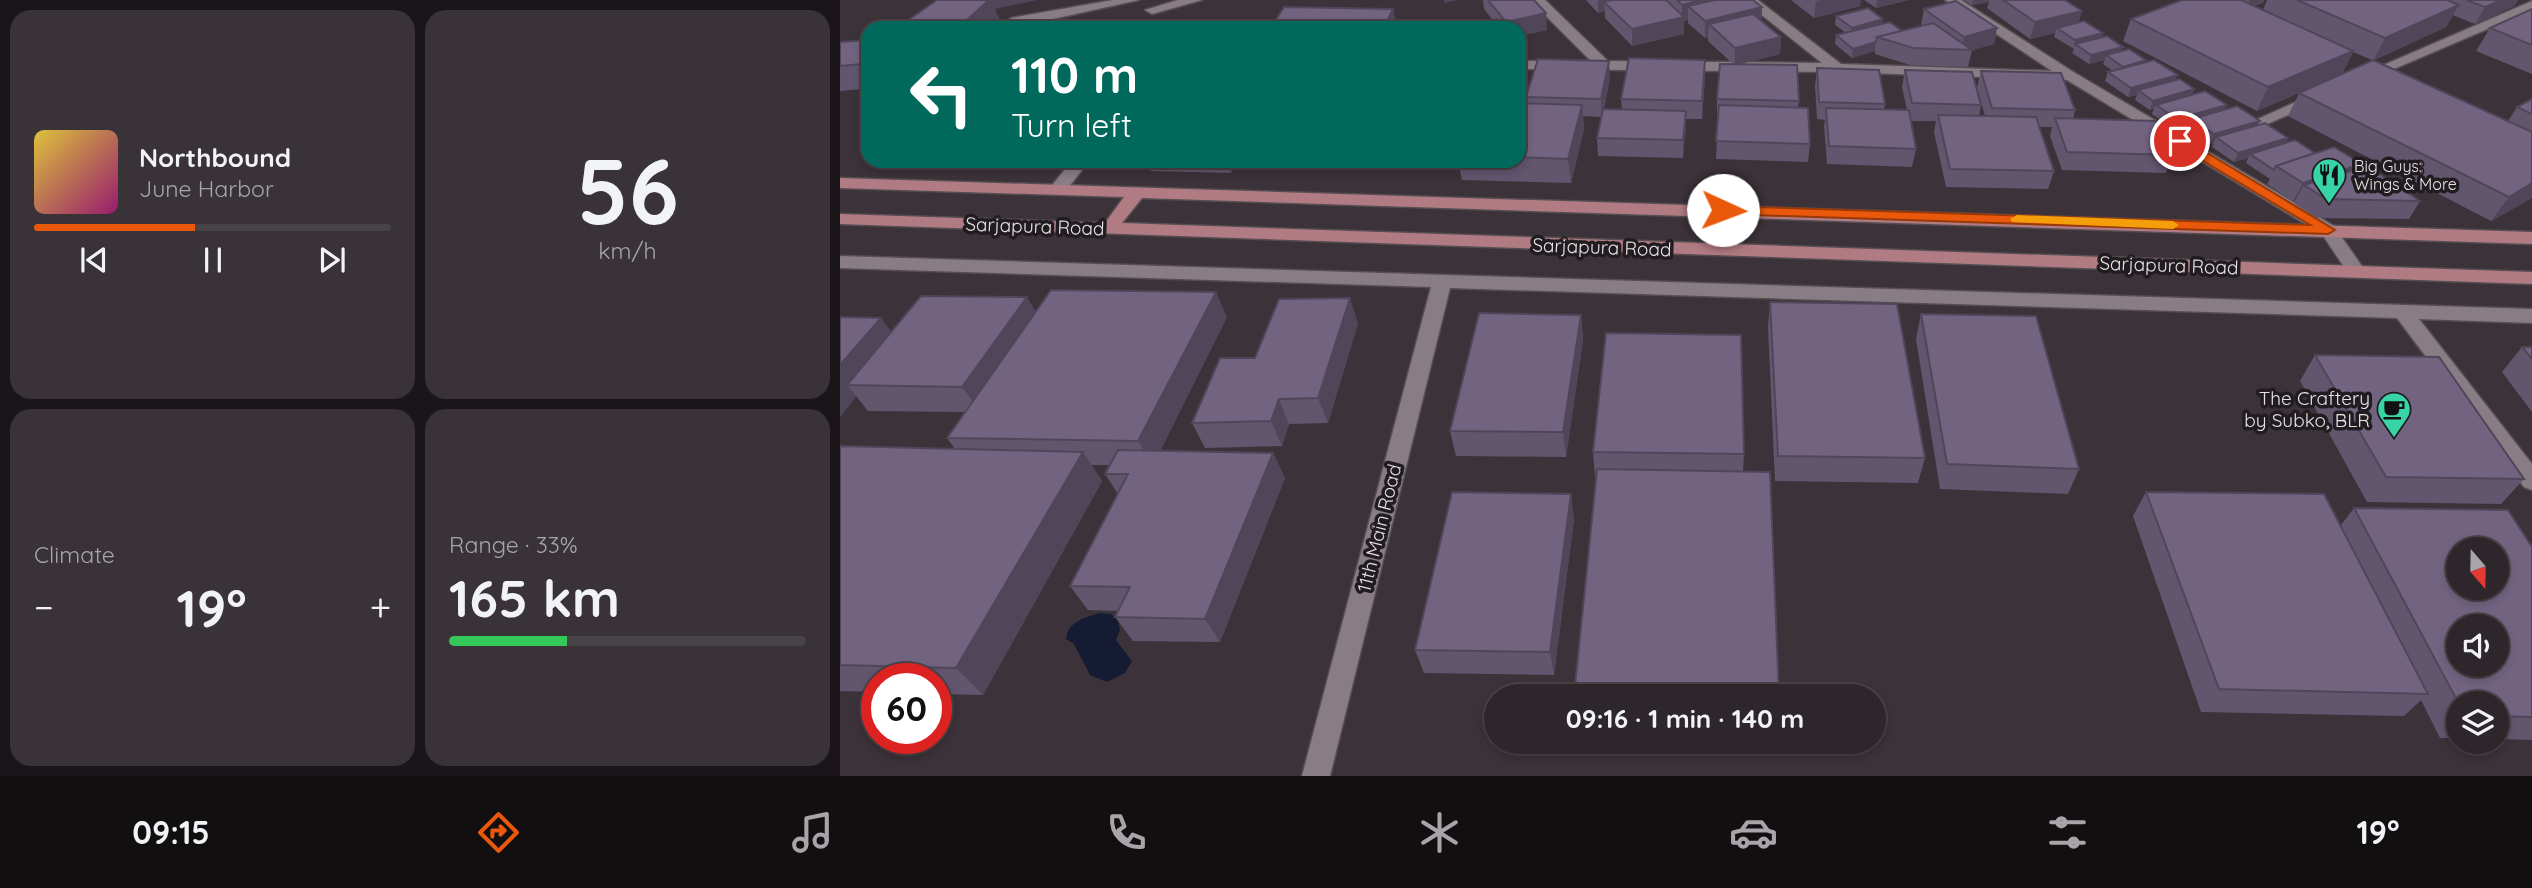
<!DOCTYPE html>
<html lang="en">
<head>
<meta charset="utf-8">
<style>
	body { margin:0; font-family:Quicksand,sans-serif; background:#393237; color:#f1f3f6; height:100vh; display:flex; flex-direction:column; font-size:26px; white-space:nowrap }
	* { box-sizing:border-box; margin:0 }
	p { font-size:23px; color:#a7a5a9 }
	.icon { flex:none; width:38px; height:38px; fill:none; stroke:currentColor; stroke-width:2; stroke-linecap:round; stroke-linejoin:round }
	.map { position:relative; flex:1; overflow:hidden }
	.details { display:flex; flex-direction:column; gap:10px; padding:10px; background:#191518; width:840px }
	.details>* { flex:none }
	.hud { position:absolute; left:21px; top:21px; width:665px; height:147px; border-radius:21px; box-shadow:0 4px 10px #0003,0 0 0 2px #484347; background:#00695c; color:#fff; overflow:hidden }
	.needle { width:46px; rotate:160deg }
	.tools { position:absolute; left:1606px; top:537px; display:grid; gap:14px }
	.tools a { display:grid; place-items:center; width:63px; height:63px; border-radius:50%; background:#2d262b; box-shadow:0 4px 10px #0003,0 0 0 2px #484347; font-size:35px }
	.speed { position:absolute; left:21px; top:663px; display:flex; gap:14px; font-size:35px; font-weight:700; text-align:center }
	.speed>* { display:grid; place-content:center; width:91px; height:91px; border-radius:50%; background:#2d262b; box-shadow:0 4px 10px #0003,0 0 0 2px #484347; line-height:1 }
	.speed .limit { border:10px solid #d22; background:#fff; color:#111 }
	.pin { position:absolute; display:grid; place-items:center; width:60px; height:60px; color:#fff; margin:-30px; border:4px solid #fff; border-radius:50%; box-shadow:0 2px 7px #0007 }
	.me { position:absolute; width:77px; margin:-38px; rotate:92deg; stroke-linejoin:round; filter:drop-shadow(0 0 5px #0008) }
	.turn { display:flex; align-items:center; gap:24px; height:147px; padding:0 35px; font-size:32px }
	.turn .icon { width:91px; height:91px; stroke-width:2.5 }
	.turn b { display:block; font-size:49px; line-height:60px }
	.big { font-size:52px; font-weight:700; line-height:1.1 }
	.details .tile { flex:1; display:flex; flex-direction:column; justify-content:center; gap:10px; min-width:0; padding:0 24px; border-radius:21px; background:#393237 }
	.details .dial { align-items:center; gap:0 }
	.dial b { font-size:91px; line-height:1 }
	.song { display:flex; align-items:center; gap:21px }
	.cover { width:84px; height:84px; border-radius:10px; background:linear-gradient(135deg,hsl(50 70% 55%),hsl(320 70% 35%)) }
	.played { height:7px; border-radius:4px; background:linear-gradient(90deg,#ea580c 45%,#484347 45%) }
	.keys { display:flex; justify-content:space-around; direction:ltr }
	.heat { display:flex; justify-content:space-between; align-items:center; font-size:38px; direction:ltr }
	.charge { height:10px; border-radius:5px; background:linear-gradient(90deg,#34c759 33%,#484347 0) }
	.details .tiles { flex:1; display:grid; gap:10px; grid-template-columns:repeat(2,1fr) }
	.trip { position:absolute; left:644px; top:684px; width:402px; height:70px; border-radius:35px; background:#2d262b; box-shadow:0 4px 10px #0003,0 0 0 2px #484347; font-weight:700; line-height:70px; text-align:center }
	.tabs { display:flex; height:112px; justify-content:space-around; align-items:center; background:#120f11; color:#a7a5a9 }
	.tabs .icon { width:49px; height:49px }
	.tabs .on { color:#ea580c }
	.tabs b { font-size:32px; color:#f1f3f6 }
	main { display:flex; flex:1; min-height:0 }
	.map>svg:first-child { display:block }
	.water { fill:#151b33 }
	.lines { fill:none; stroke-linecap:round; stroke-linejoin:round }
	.service-casing { stroke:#564e53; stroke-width:3 }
	.minor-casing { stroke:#564e53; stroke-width:3 }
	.primary-casing { stroke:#564e53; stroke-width:3 }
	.service { fill:#887d84; fill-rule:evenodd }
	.minor { fill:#887d84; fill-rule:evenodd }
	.primary { fill:#b07b82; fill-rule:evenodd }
	.wall { fill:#62566f; fill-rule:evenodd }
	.shaded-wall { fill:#50465a }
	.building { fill:#726481; stroke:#50465a; stroke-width:2; fill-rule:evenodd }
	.route { fill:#ea580c; stroke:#983908; stroke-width:2 }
	.slow { fill:#f59e0b }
	.labels { text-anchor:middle; stroke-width:7; stroke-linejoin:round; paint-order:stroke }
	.far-poi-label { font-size:16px; fill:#e7e1e5; stroke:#201c1f; text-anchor:start }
	.street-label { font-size:19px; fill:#e7e1e5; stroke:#201c1f }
	.poi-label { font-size:19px; fill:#e7e1e5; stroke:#201c1f; text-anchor:end }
</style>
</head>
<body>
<main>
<section class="details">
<div class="tiles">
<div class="tile">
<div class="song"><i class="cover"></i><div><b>Northbound</b><p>June Harbor</p></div></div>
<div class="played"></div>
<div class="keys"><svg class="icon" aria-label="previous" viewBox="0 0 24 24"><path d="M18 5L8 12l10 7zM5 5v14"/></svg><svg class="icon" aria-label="pause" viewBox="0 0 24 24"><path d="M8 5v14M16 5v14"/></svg><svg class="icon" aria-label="next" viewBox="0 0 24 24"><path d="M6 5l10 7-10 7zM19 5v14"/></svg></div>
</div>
<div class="tile dial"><b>56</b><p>km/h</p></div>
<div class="tile"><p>Climate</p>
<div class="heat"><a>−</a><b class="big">19°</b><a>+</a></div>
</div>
<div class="tile"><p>Range · 33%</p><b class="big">165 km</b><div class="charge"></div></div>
</div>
</section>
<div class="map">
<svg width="1692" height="776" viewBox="0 0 1692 776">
	<rect width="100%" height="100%" fill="#3c3239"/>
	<!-- water -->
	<path class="water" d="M259,613l12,1 7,6 2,10 -4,10 16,21 -7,12 -18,9 -17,-7 -16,-31 -8,-5c2,-18 19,-21 33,-26z"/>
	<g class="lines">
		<!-- service casing -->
		<g class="service-casing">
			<polygon id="service" points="273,0 299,0 172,28 158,28 171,18"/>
		</g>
		<!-- minor casing -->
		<g class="minor-casing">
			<g id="minor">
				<polygon points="338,0 362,0 312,14 305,10"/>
				<polygon points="690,0 705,0 768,61 982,63 903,0 918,0 1001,64 1212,71 1105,0 1121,0 1235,73 1494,226 1526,272 1524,276 1510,276 1482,234 1227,80 997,72 679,69 679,61 751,61"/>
				<polygon points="1692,1 1692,10 1528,80 1518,80 1516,77"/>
				<polygon points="1478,92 1483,94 1483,100 1425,125 1419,127 1411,122"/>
				<polygon points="232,161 249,161 224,193 212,193 209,189"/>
				<polygon points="0,256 1692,309 1692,323 1579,319 1692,464 1692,490 1684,487 1557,318 610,288 490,776 462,776 591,287 0,268"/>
			</g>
		</g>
		<!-- primary casing -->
		<g class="primary-casing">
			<polygon id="primary" points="0,178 1692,232 1692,244 302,198 282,223 1692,272 1692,284 0,224 0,214 265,223 284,197 0,188"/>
		</g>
		<!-- service -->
		<use href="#service" class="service"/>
		<!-- minor -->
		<use href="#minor" class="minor"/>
		<!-- primary -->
		<use href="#primary" class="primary"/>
	</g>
	<!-- wall -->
	<g class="wall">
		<polygon points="643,0 694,0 706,13 707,30 679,36 679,28 659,28 644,9"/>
		<polygon points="746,0 913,0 922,7 921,20 941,37 940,54 900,64 959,101 958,108 970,144 968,162 876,159 878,116 877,116 877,99 893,64 868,41 868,37 865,38 848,23 848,20 844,21 844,34 792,46 765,18 765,11 758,13"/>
		<polygon points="951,0 1021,0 1020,6 974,18"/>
		<polygon points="1024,0 1069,0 1036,8"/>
		<polygon points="1124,0 1225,0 1242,11 1238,23 1263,33 1262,37 1282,51 1306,60 1306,62 1336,80 1352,95 1448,138 1446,143 1519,168 1580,201 1569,219 1476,218 1454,203 1455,201 1453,201 1427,184 1430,179 1406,163 1408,158 1394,162 1372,147 1373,143 1370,144 1348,128 1350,124 1333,129 1312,114 1314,108 1310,110 1295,100 1297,95 1288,97 1265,81 1268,72 1273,71 1263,64 1265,60 1249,64 1232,53 1234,49 1214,37 1215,33 1190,39 1147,8 1149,2 1132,5"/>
		<path d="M1342,0h82l-1,3 -9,3 9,4 4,-10h251l-4,6 -39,18 -22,-9 -7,12 -72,33 134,61 9,-14 15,-8v99l-41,23 -203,-105 11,-23 -42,18 -134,-70 8,-22zM1513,52l19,8 -30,14z"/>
		<polygon points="1084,9 1157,28 1154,44 1132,50 1128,67 1070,65 1035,54 1035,51 1012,58 995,44 996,35 1006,33 995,25 996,16 1043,23 1062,31 1081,26"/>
		<polygon points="1692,9 1692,74 1636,51 1650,28"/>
		<polygon points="557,25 556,28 433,28 432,26"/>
		<polygon points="28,40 28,115 23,108 22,89 0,91 0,42"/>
		<polygon points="977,68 1045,104 1044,110 1067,110 1062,87 1065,70 1141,105 1139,116 1145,116 1137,88 1141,71 1235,110 1233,119 1333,155 1326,173 1222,170 1210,136 1212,127 1199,127 1214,171 1208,189 1106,187 1094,132 1096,121 1071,121 1076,149 1072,167 987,164 984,126 985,120 977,119 975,86"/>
		<polygon points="865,77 862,119 846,119 843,158 758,156 757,138 762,117 743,116 744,129 731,183 622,180 618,161 679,161 679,103 687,103 686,97 770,78 764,109 782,109 781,99"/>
		<polygon points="307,161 398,161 391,173 311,171"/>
		<polygon points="930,302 1085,458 1078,483 935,481 928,327"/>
		<polygon points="195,312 387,317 320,450 433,453 445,478 380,642 293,641 275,617 279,611 248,610 230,586 278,494 265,474 270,465 251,465 262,481 143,695 96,694 96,679 37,679 37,692 0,691 0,446 115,449 107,438 125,412 28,411 16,396 0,417 0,317 41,318 51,332"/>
		<polygon points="1081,314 1239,469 1228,494 1100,489 1076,339"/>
		<polygon points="741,315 743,340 726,457 616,456 610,431"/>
		<polygon points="518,323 488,423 449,424 442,446 365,448 352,423 415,358"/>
		<polygon points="1682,347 1692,347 1692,412 1662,372"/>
		<polygon points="1475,355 1684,479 1661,504 1527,502 1460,381"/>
		<polygon points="753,452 904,454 903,471 755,476"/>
		<polygon points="1306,492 1501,525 1514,508 1692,547 1692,740 1657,739 1657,704 1619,704 1619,738 1600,738 1581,700 1564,716 1361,712 1293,516"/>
		<polygon points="734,519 714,675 584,673 575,650"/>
	</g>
	<!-- shaded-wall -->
	<g class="shaded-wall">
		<polygon points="140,0 197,0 155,9 161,22 155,28 118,28"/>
		<polygon points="604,0 619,0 604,3"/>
		<polygon points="758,0 810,0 764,2 765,11 758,13"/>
		<polygon points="862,0 904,0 848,6 848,20 844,21 844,34 792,46 792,29 842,18 842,5"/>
		<polygon points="981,0 1021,0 1020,6 974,18 976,1"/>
		<polygon points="1037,0 1069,0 1036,8"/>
		<polygon points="1133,0 1149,0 1149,2 1132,5"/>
		<polygon points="1411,0 1424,0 1423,3 1405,9 1409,1"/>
		<polygon points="1661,0 1678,0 1674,6 1635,24 1645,7"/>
		<polygon points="1619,5 1606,27 1533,61 1545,38"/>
		<polygon points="922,7 921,24 869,24 868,37 865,38 865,21"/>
		<polygon points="553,9 557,25 556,28 544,28"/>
		<polygon points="1242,11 1237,27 1217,28 1215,33 1190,39 1195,22"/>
		<polygon points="706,13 707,30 679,36 679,28 666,28 666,22"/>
		<polygon points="1043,19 1042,28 1010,37 1012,28"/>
		<polygon points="1157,28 1154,44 1132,50 1121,50 1124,37"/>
		<polygon points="1263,33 1260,42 1235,44 1233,49 1235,40"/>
		<polygon points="941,37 940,54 895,65 895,48"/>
		<polygon points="1036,42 1035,51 1012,58 1013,49"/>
		<polygon points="1283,47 1280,56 1266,55 1265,60 1249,64 1251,55"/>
		<polygon points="1513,51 1502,74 1417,111 1428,87"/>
		<polygon points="865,60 865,77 862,119 862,101"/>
		<polygon points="1306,60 1303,69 1280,76 1283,67"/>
		<polygon points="769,61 770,78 762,117 761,99"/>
		<polygon points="1338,75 1334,84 1298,90 1297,95 1288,97 1291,88"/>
		<polygon points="1354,89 1351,98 1316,105 1314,108 1310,110 1313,101"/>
		<polygon points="742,105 744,129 731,183 728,159"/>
		<polygon points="1387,105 1383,114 1352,119 1350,124 1333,129 1337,119"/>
		<polygon points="846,111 846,129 843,158 843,140"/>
		<polygon points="1420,121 1415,130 1376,137 1373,143 1370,144 1374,134"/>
		<polygon points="1448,138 1444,147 1410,154 1408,158 1394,162 1398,153"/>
		<polygon points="386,161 398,161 391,173"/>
		<polygon points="1522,164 1511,182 1464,185 1455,201 1453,201 1463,183"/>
		<polygon points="1692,183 1692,198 1651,221 1669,197"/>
		<polygon points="376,292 387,317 313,466 298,441"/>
		<polygon points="187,297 202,322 141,412 122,387"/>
		<polygon points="510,298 518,323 488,423 478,398"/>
		<polygon points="741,315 743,340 726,457 723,432"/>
		<polygon points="41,318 60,343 7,385 16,396 0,417 0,365"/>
		<polygon points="439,399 449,424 442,446 431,421"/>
		<polygon points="243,452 262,481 143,695 116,668"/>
		<polygon points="433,453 445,478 380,642 365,619"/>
		<polygon points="731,494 734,519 714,675 710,652"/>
	</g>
	<!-- building -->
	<g class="building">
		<polygon points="97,0 149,0 118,28 57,28"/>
		<polygon points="648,0 694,0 706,13 666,22"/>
		<polygon points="772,0 826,0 844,17 792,29 764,2"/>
		<polygon points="837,0 862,0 842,5"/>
		<polygon points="875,0 913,0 922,7 865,21 848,6"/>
		<polygon points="1163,0 1225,0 1242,11 1195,22"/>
		<polygon points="1342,0 1401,0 1513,51 1428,87 1291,19"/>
		<polygon points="1457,0 1607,0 1619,5 1545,38"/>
		<polygon points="1626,0 1661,0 1645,7"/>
		<polygon points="1116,1 1157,28 1124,37 1084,9"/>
		<polygon points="444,7 553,9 544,27 432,26"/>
		<polygon points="1028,8 1043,19 1012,28 996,16"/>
		<polygon points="1692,9 1692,45 1650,28"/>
		<polygon points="913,14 941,37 895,48 869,24"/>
		<polygon points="1244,21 1263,33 1235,40 1217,28"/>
		<polygon points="1050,22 1062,31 1037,37 1036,42 1013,49 996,35"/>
		<polygon points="1093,23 1132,50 1073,48 1037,37"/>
		<polygon points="1267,36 1283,47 1251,55 1235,44"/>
		<polygon points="28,40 28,107 23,108 21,64 0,66 0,42"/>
		<polygon points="1289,49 1306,60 1283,67 1266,55"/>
		<polygon points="789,58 865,60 862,101 781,99"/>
		<polygon points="698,59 769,61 761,99 686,97"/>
		<polygon points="1314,60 1338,75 1291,88 1268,72"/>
		<polygon points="1533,60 1692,132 1692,183 1669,197 1459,93"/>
		<polygon points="880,64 957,65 959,101 877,99"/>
		<polygon points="977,68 1039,70 1045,104 979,102"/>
		<polygon points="1065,70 1132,72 1141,105 1072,103"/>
		<polygon points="1141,71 1221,73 1235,110 1152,108"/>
		<polygon points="1340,79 1354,89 1313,101 1298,90"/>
		<polygon points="1365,91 1387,105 1337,119 1316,105"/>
		<polygon points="1692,99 1692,114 1677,107"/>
		<polygon points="679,103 742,105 728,159 679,157"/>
		<polygon points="879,105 968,108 970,144 876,141"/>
		<polygon points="1397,106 1420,121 1374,134 1352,119"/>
		<polygon points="986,108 1069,110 1076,149 989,146"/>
		<polygon points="763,109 846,111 843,140 757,138"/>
		<polygon points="1098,115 1196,117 1214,171 1110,169"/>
		<polygon points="1215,118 1316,121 1333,155 1227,152"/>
		<polygon points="1425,123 1448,138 1398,153 1376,137"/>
		<polygon points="1455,140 1475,153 1436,166 1434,170 1410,154"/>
		<polygon points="1494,147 1522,164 1463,183 1436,166"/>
		<polygon points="1527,166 1580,201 1486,199 1464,185"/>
		<polygon points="211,290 376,292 298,441 107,438"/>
		<polygon points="81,296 187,297 122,387 7,385"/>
		<polygon points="510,298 478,398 439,399 431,421 352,423 380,358 415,358 439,299"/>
		<polygon points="930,302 1057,304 1085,458 938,456"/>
		<polygon points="639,313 741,315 723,432 610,431"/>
		<polygon points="1081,314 1196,316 1239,469 1107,464"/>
		<polygon points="0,317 41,318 0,365"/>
		<polygon points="766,333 901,335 904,454 753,452"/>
		<polygon points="1682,347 1692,347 1692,359"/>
		<polygon points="1475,355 1599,357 1684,479 1546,477"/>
		<polygon points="0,446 243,452 116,668 0,665"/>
		<polygon points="278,450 433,453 365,619 275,617 290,587 230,586 288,474 265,474"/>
		<polygon points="757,469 930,472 939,696 734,696"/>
		<polygon points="612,492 731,494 710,652 575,650"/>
		<polygon points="1306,492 1484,494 1588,694 1379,689"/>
		<path d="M1514,508l154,2 24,37v170l-35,-1v-12h-38zM1619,550h38v38h-38zM1619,626h38v39h-38z"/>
	</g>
	<!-- route -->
	<polygon class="route" points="1335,139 1344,139 1495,230 1488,234 883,214 877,210 883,206 1470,225 1335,144"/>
	<!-- slow -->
	<polygon class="slow" points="1177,215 1333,221 1339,225 1333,229 1172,222 1170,219"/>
	<!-- icons -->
	<defs>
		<g id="restaurant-pin" transform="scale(1.75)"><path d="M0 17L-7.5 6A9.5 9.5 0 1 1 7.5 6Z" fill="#36d4a7" stroke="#201c1f"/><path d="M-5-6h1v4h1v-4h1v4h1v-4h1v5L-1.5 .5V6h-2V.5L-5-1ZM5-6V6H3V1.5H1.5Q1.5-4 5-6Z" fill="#111"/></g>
		<g id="cafe-pin" transform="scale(1.75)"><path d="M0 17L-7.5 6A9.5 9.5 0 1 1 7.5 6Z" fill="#36d4a7" stroke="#201c1f"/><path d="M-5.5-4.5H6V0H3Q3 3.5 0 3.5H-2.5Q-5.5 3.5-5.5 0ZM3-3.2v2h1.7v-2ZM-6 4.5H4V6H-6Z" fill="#111"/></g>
	</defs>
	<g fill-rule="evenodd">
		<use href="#restaurant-pin" x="1489" y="175"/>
		<use href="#cafe-pin" x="1554" y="409"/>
	</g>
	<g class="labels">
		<!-- far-poi labels -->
		<g class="far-poi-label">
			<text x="1514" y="172">Big Guys:<tspan x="1514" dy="18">Wings &amp; More</tspan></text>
		</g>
		<!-- street labels -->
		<g class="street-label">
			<text transform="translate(195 226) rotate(2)" y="7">Sarjapura Road</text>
			<text transform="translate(762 247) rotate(2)" y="7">Sarjapura Road</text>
			<text transform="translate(1329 265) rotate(2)" y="7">Sarjapura Road</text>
			<text transform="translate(539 528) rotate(-76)" y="7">11th Main Road</text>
		</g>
		<!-- poi labels -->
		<g class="poi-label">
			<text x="1530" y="405">The Craftery<tspan x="1530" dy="22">by Subko, BLR</tspan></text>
		</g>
	</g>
</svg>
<div class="tools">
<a><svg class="needle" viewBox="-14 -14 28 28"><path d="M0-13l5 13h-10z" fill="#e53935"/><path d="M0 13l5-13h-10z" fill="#a7a5a9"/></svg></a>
<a><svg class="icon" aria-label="sound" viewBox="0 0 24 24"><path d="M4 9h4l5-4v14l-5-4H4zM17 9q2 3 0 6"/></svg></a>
<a><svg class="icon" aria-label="layers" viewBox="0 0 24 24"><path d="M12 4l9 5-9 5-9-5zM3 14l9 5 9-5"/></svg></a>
</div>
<div class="speed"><div class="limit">60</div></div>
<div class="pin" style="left:1340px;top:141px;background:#d93025"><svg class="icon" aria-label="arrive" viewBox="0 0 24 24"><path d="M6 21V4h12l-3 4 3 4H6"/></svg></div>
<svg class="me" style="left:883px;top:210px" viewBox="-20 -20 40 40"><circle r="19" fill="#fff"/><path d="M0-13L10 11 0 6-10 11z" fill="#ea580c"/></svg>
<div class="trip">09:16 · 1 min · 140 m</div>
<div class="hud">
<div class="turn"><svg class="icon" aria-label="left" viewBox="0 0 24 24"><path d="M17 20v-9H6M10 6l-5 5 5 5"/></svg><div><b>110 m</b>Turn left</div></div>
</div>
</div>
</main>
<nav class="tabs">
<b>09:15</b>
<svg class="icon on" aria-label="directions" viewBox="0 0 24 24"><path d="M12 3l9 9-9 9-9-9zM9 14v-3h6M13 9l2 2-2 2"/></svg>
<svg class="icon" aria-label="music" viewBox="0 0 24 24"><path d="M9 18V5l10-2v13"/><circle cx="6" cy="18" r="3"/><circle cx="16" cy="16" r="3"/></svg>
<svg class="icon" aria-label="phone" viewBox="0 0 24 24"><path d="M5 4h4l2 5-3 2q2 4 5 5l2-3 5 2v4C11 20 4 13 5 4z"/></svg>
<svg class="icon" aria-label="climate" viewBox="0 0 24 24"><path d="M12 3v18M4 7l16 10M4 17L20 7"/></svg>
<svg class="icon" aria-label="car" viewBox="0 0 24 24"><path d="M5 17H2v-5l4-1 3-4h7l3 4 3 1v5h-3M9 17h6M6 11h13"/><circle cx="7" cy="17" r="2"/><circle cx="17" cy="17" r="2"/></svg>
<svg class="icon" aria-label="filters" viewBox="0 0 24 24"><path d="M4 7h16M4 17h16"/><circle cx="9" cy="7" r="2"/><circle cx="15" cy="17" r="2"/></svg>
<b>19°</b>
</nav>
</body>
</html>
